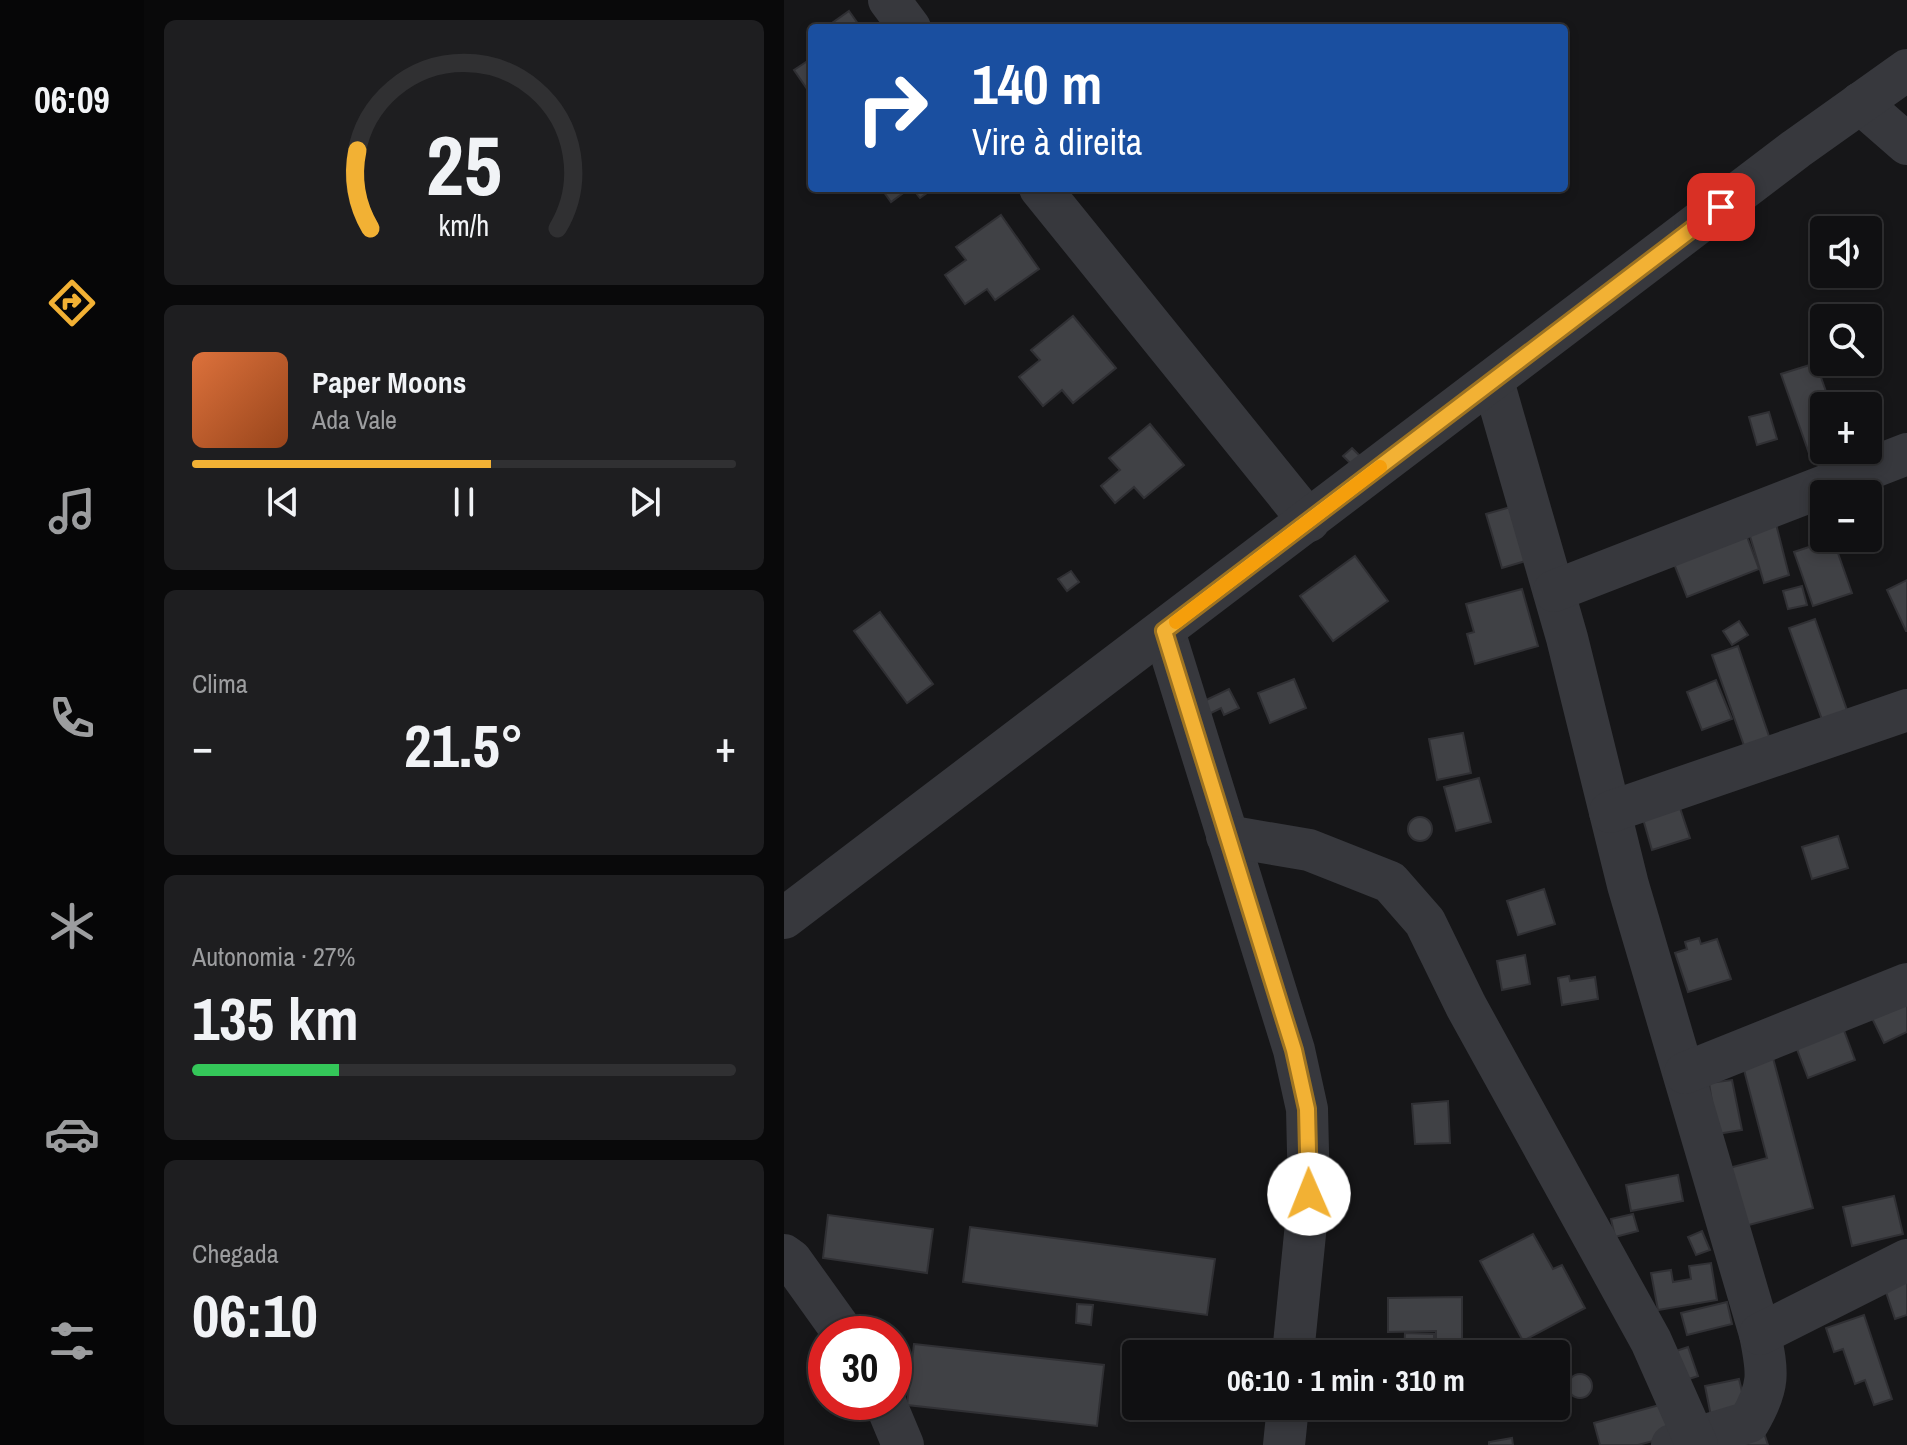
<!DOCTYPE html>
<html lang="pt">
<head>
<meta charset="utf-8">
<style>
	body { margin:0; font-family:"Archivo Narrow",sans-serif; background:#1e1e20; color:#f1f3f6; height:100vh; display:flex; flex-direction:column; font-size:30px; white-space:nowrap }
	* { box-sizing:border-box; margin:0 }
	p { font-size:26px; color:#9c9d9f }
	.icon { flex:none; width:44px; height:44px; fill:none; stroke:currentColor; stroke-width:2; stroke-linecap:round; stroke-linejoin:round }
	.map { position:relative; flex:1; overflow:hidden }
	.sheet { display:flex; flex-direction:column; gap:20px; padding:20px; background:#09090a; width:640px }
	.sheet>* { flex:none }
	.banner { position:absolute; left:24px; top:24px; width:760px; height:168px; border-radius:8px; box-shadow:0 4px 12px #0003,0 0 0 2px #303032; background:#1a4fa0; color:#fff; overflow:hidden }
	.tools { position:absolute; left:1026px; top:216px; display:grid; gap:16px }
	.tools a { display:grid; place-items:center; width:72px; height:72px; border-radius:8px; background:#101012; box-shadow:0 4px 12px #0003,0 0 0 2px #303032; font-size:40px }
	.speed { position:absolute; left:24px; top:1316px; display:flex; gap:16px; font-size:40px; font-weight:700; text-align:center }
	.speed>* { display:grid; place-content:center; width:104px; height:104px; border-radius:50%; background:#101012; box-shadow:0 4px 12px #0003,0 0 0 2px #303032; line-height:1 }
	.speed .limit { border:12px solid #d22; background:#fff; color:#111 }
	.pin { position:absolute; display:grid; place-items:center; width:68px; height:68px; color:#fff; margin:-34px; border-radius:16px; box-shadow:0 4px 12px #0006 }
	.me { position:absolute; width:88px; margin:-44px; rotate:359deg; stroke-linejoin:round; filter:drop-shadow(0 0 6px #0008) }
	.turn { display:flex; align-items:center; gap:28px; height:168px; padding:0 32px; font-size:36px }
	.turn .icon { width:104px; height:104px; stroke-width:2.5 }
	.turn b { display:block; font-size:56px; line-height:68px }
	.big { font-size:60px; font-weight:700; line-height:1.1 }
	.sheet .widget { flex:1; display:flex; flex-direction:column; justify-content:center; gap:12px; min-width:0; padding:0 28px; border-radius:12px; background:#1e1e20 }
	.sheet .dial { align-items:center; gap:0 }
	.dial svg { height:208px; overflow:visible; fill:none; stroke:#303032; stroke-width:7; stroke-linecap:round; text-anchor:middle }
	.dial text { fill:#f1f3f6; stroke:none }
	.song { display:flex; align-items:center; gap:24px }
	.cover { width:96px; height:96px; border-radius:12px; background:linear-gradient(135deg,hsl(20 70% 55%),hsl(20 70% 35%)) }
	.played { height:8px; border-radius:4px; background:linear-gradient(90deg,#f2b134 55%,#303032 55%) }
	.keys { display:flex; justify-content:space-around; direction:ltr }
	.heat { display:flex; justify-content:space-between; align-items:center; font-size:44px; direction:ltr }
	.charge { height:12px; border-radius:6px; background:linear-gradient(90deg,#34c759 27%,#303032 0) }
	.trip { position:absolute; left:338px; top:1340px; width:448px; height:80px; border-radius:8px; background:#101012; box-shadow:0 4px 12px #0003,0 0 0 2px #303032; font-weight:700; line-height:80px; text-align:center }
	main { display:flex; flex:1; min-height:0 }
	.tab-bar { display:flex; flex-direction:column; width:144px; justify-content:space-around; align-items:center; background:#060607; color:#9c9d9f }
	.tab-bar .icon { width:56px; height:56px }
	.tab-bar .current { color:#f2b134 }
	.tab-bar b { font-size:36px; color:#f1f3f6 }
	.map>svg:first-child { display:block }
	.building { fill:#404145; stroke:#303034; stroke-width:2 }
	.lines { fill:none; stroke-linecap:round; stroke-linejoin:round }
	.minor { stroke:#37383d; stroke-width:42 }
	.route-casing { stroke:#9d7322; stroke-width:20 }
	.route { stroke:#f2b134; stroke-width:14 }
	.slow { stroke:#f59e0b; stroke-width:14 }
</style>
</head>
<body>
<main>
<nav class="tab-bar">
<b>06:09</b>
<svg class="icon current" aria-label="directions" viewBox="0 0 24 24"><path d="M12 3l9 9-9 9-9-9zM9 14v-3h6M13 9l2 2-2 2"/></svg>
<svg class="icon" aria-label="music" viewBox="0 0 24 24"><path d="M9 18V5l10-2v13"/><circle cx="6" cy="18" r="3"/><circle cx="16" cy="16" r="3"/></svg>
<svg class="icon" aria-label="phone" viewBox="0 0 24 24"><path d="M5 4h4l2 5-3 2q2 4 5 5l2-3 5 2v4C11 20 4 13 5 4z"/></svg>
<svg class="icon" aria-label="climate" viewBox="0 0 24 24"><path d="M12 3v18M4 7l16 10M4 17L20 7"/></svg>
<svg class="icon" aria-label="car" viewBox="0 0 24 24"><path d="M5 17H2v-5l4-1 3-4h7l3 4 3 1v5h-3M9 17h6M6 11h13"/><circle cx="7" cy="17" r="2"/><circle cx="17" cy="17" r="2"/></svg>
<svg class="icon" aria-label="filters" viewBox="0 0 24 24"><path d="M4 7h16M4 17h16"/><circle cx="9" cy="7" r="2"/><circle cx="15" cy="17" r="2"/></svg>
</nav>
<section class="sheet">
<div class="widget dial"><svg viewBox="0 0 100 80">
<path d="M14 69A42 42 0 1 1 86 69"/>
<path d="M14 69A42 42 0 0 1 9 39" stroke="#f2b134"/>
<text x="50" y="56" font-size="32" font-weight="700">25</text>
<text x="50" y="72" font-size="11">km/h</text>
</svg></div>
<div class="widget">
<div class="song"><i class="cover"></i><div><b>Paper Moons</b><p>Ada Vale</p></div></div>
<div class="played"></div>
<div class="keys"><svg class="icon" aria-label="previous" viewBox="0 0 24 24"><path d="M18 5L8 12l10 7zM5 5v14"/></svg><svg class="icon" aria-label="pause" viewBox="0 0 24 24"><path d="M8 5v14M16 5v14"/></svg><svg class="icon" aria-label="next" viewBox="0 0 24 24"><path d="M6 5l10 7-10 7zM19 5v14"/></svg></div>
</div>
<div class="widget"><p>Clima</p>
<div class="heat"><a>−</a><b class="big">21.5°</b><a>+</a></div>
</div>
<div class="widget"><p>Autonomia · 27%</p><b class="big">135 km</b><div class="charge"></div></div>
<div class="widget"><p>Chegada</p><b class="big">06:10</b></div>
</section>
<div class="map">
<svg width="1123" height="1445" viewBox="0 0 1123 1445">
	<rect width="100%" height="100%" fill="#161618"/>
	<!-- building -->
	<g class="building">
		<polygon points="65,11 77,28 41,28"/>
		<polygon points="28,58 28,96 10,70"/>
		<polygon points="97,188 126,188 107,202"/>
		<polygon points="128,188 150,188 136,198"/>
		<polygon points="217,215 255,269 211,300 203,289 181,304 161,275 182,260 172,247"/>
		<polygon points="1040,269 1040,274 1058,274 1059,277 1043,285 1035,271"/>
		<polygon points="289,316 332,368 289,403 278,390 259,406 235,377 256,360 247,350"/>
		<polygon points="1032,363 1047,406 1040,406 1040,450 1054,450 1027,459 997,374"/>
		<polygon points="985,412 993,439 973,445 965,417"/>
		<polygon points="366,424 400,465 360,498 350,487 331,503 317,486 336,470 325,458"/>
		<polygon points="568,448 576,456 567,464 559,456"/>
		<polygon points="730,506 745,560 718,568 702,514"/>
		<polygon points="992,524 1005,575 980,583 965,533"/>
		<polygon points="962,534 975,569 903,597 889,561"/>
		<polygon points="1049,539 1068,593 1029,606 1010,552"/>
		<polygon points="571,556 604,601 549,641 516,596"/>
		<polygon points="287,571 295,582 283,591 274,579"/>
		<polygon points="1123,580 1123,631 1122,631 1103,590"/>
		<polygon points="1018,586 1023,605 1004,609 999,591"/>
		<polygon points="738,589 754,646 691,664 683,634 690,632 682,604"/>
		<polygon points="96,612 149,684 123,703 70,631"/>
		<polygon points="1031,619 1065,716 1040,725 1005,628"/>
		<polygon points="955,621 964,635 948,645 939,631"/>
		<polygon points="954,646 988,745 963,754 928,655"/>
		<polygon points="510,679 522,708 486,723 474,693"/>
		<polygon points="932,680 948,719 918,730 903,692"/>
		<polygon points="445,689 455,708 440,715 437,708 425,714 418,702"/>
		<polygon points="679,733 687,773 653,780 645,739"/>
		<polygon points="695,778 707,822 672,831 660,787"/>
		<polygon points="896,808 906,838 868,850 859,819"/>
		<circle cx="636" cy="829" r="12"/>
		<polygon points="1054,836 1064,868 1028,879 1018,847"/>
		<polygon points="760,889 771,924 734,935 723,901"/>
		<polygon points="915,938 917,944 933,939 947,979 904,992 891,953 903,949 901,942"/>
		<polygon points="741,955 746,984 718,990 713,961"/>
		<polygon points="785,976 786,981 811,977 814,999 778,1005 774,978"/>
		<polygon points="1123,996 1123,1032 1100,1043 1086,1014"/>
		<polygon points="1058,1025 1071,1060 1024,1078 1011,1044"/>
		<polygon points="989,1058 1029,1208 961,1226 945,1168 983,1158 959,1066"/>
		<polygon points="948,1080 958,1130 933,1134 925,1083"/>
		<polygon points="664,1101 666,1143 631,1144 628,1104"/>
		<polygon points="894,1175 899,1201 847,1211 842,1185"/>
		<polygon points="1110,1196 1119,1234 1068,1246 1059,1207"/>
		<polygon points="849,1214 854,1231 831,1237 827,1219"/>
		<polygon points="44,1215 149,1229 143,1273 39,1258"/>
		<polygon points="186,1227 431,1259 423,1315 179,1282"/>
		<polygon points="918,1231 926,1250 912,1255 904,1237"/>
		<polygon points="749,1234 769,1269 778,1265 801,1308 739,1341 696,1261"/>
		<polygon points="927,1263 933,1300 874,1310 867,1273 887,1270 889,1282 907,1279 905,1266"/>
		<polygon points="1123,1271 1123,1315 1111,1319 1098,1280"/>
		<polygon points="678,1297 678,1345 652,1345 652,1331 604,1332 604,1298"/>
		<polygon points="943,1302 948,1324 903,1335 897,1313"/>
		<polygon points="293,1304 309,1305 307,1325 292,1323"/>
		<polygon points="1080,1315 1108,1399 1090,1405 1081,1380 1071,1384 1059,1349 1050,1352 1042,1328"/>
		<polygon points="621,1333 650,1334 650,1354 620,1354"/>
		<polygon points="130,1344 320,1365 313,1426 123,1405"/>
		<polygon points="904,1347 914,1376 896,1382 886,1353"/>
		<circle cx="796" cy="1386" r="12"/>
		<polygon points="955,1379 962,1408 927,1416 921,1386"/>
		<polygon points="879,1404 888,1436 854,1445 816,1445 810,1423"/>
		<polygon points="978,1427 984,1445 942,1445"/>
		<polygon points="728,1438 729,1445 705,1445 705,1442"/>
	</g>
	<g class="lines">
		<!-- minor -->
		<g class="minor">
			<polyline points="105,0 126,28"/>
			<polyline points="1076,103 1123,144"/>
			<polyline points="256,188 525,521"/>
			<path d="M709,381l74,257 61,247 132,449c8,39 10,52 -11,88l-77,23"/>
			<polyline points="770,591 1123,454"/>
			<polyline points="380,631 510,1050 523,1109 525,1194 509,1354"/>
			<polyline points="826,812 1123,710"/>
			<polyline points="443,836 525,850 606,882 641,922 682,1006 867,1341 913,1445"/>
			<polyline points="0,918 1012,149 1123,70"/>
			<polyline points="901,1073 1123,984"/>
			<polyline points="0,1255 7,1260 60,1334"/>
			<polyline points="976,1334 1123,1260"/>
			<polyline points="101,1402 119,1445"/>
			<polyline points="500,1445 504,1406"/>
		</g>
	</g>
	<g class="lines">
		<!-- route casing -->
		<g class="route-casing">
			<polyline id="route" points="525,1194 523,1109 510,1050 380,631 937,207"/>
		</g>
		<!-- route -->
		<use href="#route" class="route"/>
		<!-- slow -->
		<polyline class="slow" points="392,622 596,467"/>
	</g>
</svg>
<div class="tools">
<a><svg class="icon" aria-label="sound" viewBox="0 0 24 24"><path d="M4 9h4l5-4v14l-5-4H4zM17 9q2 3 0 6"/></svg></a>
<a><svg class="icon" aria-label="search" viewBox="0 0 24 24"><circle cx="10" cy="10" r="6"/><path d="M15 15l6 6"/></svg></a>
<a>+</a>
<a>−</a>
</div>
<div class="speed"><div class="limit">30</div></div>
<div class="pin" style="left:937px;top:207px;background:#d93025"><svg class="icon" aria-label="arrive" viewBox="0 0 24 24"><path d="M6 21V4h12l-3 4 3 4H6"/></svg></div>
<svg class="me" style="left:525px;top:1194px" viewBox="-20 -20 40 40"><circle r="19" fill="#fff"/><path d="M0-13L10 11 0 6-10 11z" fill="#f2b134"/></svg>
<div class="trip">06:10 · 1 min · 310 m</div>
<div class="banner">
<div class="turn"><svg class="icon" aria-label="right" viewBox="0 0 24 24"><path d="M7 20v-9h11M14 6l5 5-5 5"/></svg><div><b>140 m</b>Vire à direita</div></div>
</div>
</div>
</main>
</body>
</html>
